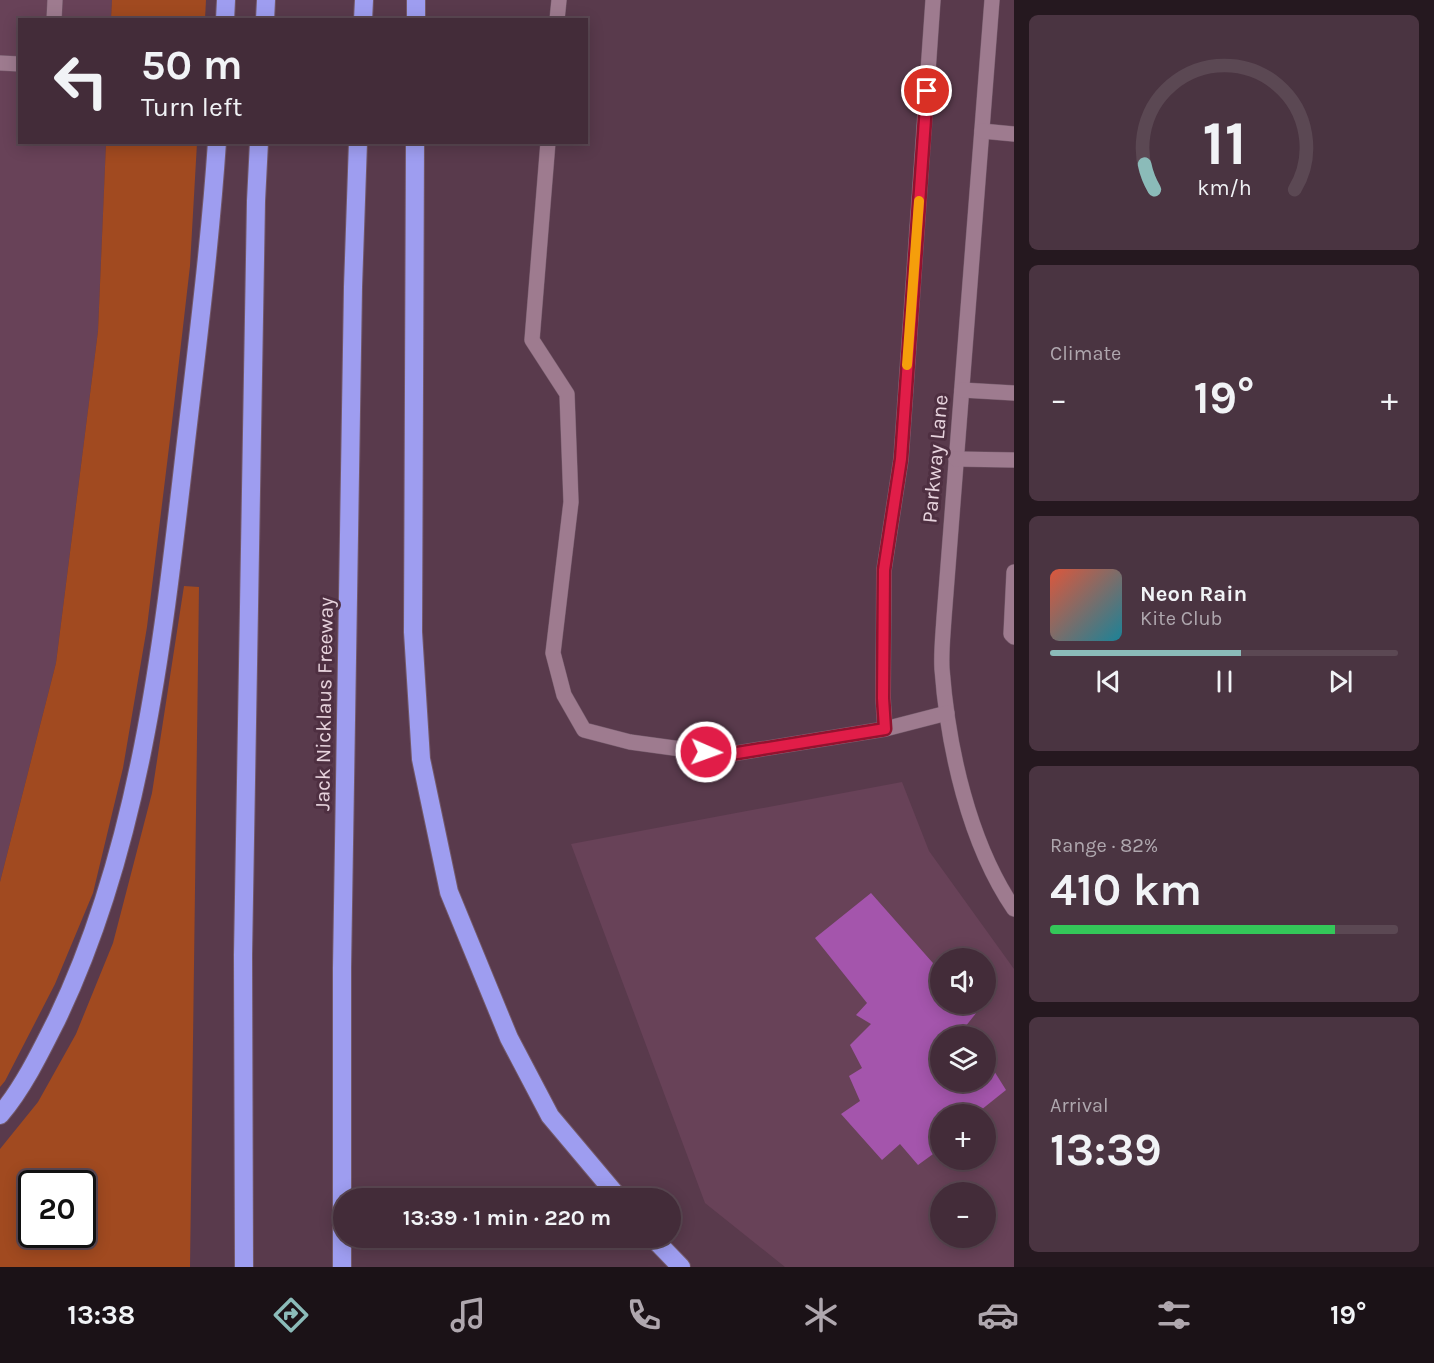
<!DOCTYPE html>
<html lang="en">
<head>
<meta charset="utf-8">
<style>
	body { margin:0; font-family:Karla,sans-serif; background:#4a3441; color:#f1f3f6; height:100vh; display:flex; flex-direction:column; font-size:22px; white-space:nowrap }
	* { box-sizing:border-box; margin:0 }
	p { font-size:20px; color:#afa7ae }
	.icon { flex:none; width:33px; height:33px; fill:none; stroke:currentColor; stroke-width:2; stroke-linecap:round; stroke-linejoin:round }
	.map { position:relative; flex:1; overflow:hidden }
	.details { display:flex; flex-direction:column; gap:15px; padding:15px; background:#25181f; width:420px }
	.details>* { flex:none }
	.guide { position:absolute; left:18px; top:18px; width:570px; height:126px; border-radius:0px; box-shadow:0 3px 15px #0003,0 0 0 2px #5b4853; background:#432c39; color:#f1f3f6; overflow:hidden }
	.buttons { position:absolute; left:930px; top:948px; display:grid; gap:12px }
	.buttons a { display:grid; place-items:center; width:66px; height:66px; border-radius:50%; background:#432c39; box-shadow:0 3px 15px #0003,0 0 0 2px #5b4853; font-size:30px }
	.speed { position:absolute; left:18px; top:1170px; display:flex; gap:12px; font-size:30px; font-weight:700; text-align:center }
	.speed>* { display:grid; place-content:center; width:78px; height:78px; border-radius:50%; background:#432c39; box-shadow:0 3px 15px #0003,0 0 0 2px #5b4853; line-height:1 }
	.speed .limit { border:3px solid #111; border-radius:9px; background:#fff; color:#111 }
	.pin { position:absolute; display:grid; place-items:center; width:51px; height:51px; color:#fff; margin:-26px; border:3px solid #fff; border-radius:50%; box-shadow:0 2px 6px #0007 }
	.me { position:absolute; width:66px; margin:-33px; rotate:92deg; stroke-linejoin:round; filter:drop-shadow(0 0 4px #0008) }
	.turn { display:flex; align-items:center; gap:21px; height:126px; padding:0 24px; font-size:27px }
	.turn .icon { width:78px; height:78px; stroke-width:2.5 }
	.turn b { display:block; font-size:42px; line-height:51px }
	.big { font-size:45px; font-weight:700; line-height:1.1 }
	.details .tile { flex:1; display:flex; flex-direction:column; justify-content:center; gap:9px; min-width:0; padding:0 21px; border-radius:9px; background:#4a3441 }
	.details .dial { align-items:center; gap:0 }
	.dial svg { height:156px; overflow:visible; fill:none; stroke:#5b4853; stroke-width:7; stroke-linecap:round; text-anchor:middle }
	.dial text { fill:#f1f3f6; stroke:none }
	.song { display:flex; align-items:center; gap:18px }
	.cover { width:72px; height:72px; border-radius:9px; background:linear-gradient(135deg,hsl(10 70% 55%),hsl(190 70% 35%)) }
	.played { height:6px; border-radius:3px; background:linear-gradient(90deg,#8bbbb9 55%,#5b4853 55%) }
	.keys { display:flex; justify-content:space-around; direction:ltr }
	.heat { display:flex; justify-content:space-between; align-items:center; font-size:33px; direction:ltr }
	.charge { height:9px; border-radius:4px; background:linear-gradient(90deg,#34c759 82%,#5b4853 0) }
	.trip { position:absolute; left:333px; top:1188px; width:348px; height:60px; border-radius:30px; background:#432c39; box-shadow:0 3px 15px #0003,0 0 0 2px #5b4853; font-weight:700; line-height:60px; text-align:center }
	.menu { display:flex; height:96px; justify-content:space-around; align-items:center; background:#1b1217; color:#afa7ae }
	.menu .icon { width:42px; height:42px }
	.menu .on { color:#8bbbb9 }
	.menu b { font-size:27px; color:#f1f3f6 }
	main { display:flex; flex:1; min-height:0 }
	.map>svg:first-child { display:block }
	.built { fill:#684258; fill-rule:evenodd }
	.green { fill:#a14a20; fill-rule:evenodd }
	.building { fill:#a455ac }
	.lines { fill:none; stroke-linecap:round; stroke-linejoin:round }
	.minor-casing { stroke:#735969; stroke-width:16 }
	.highway-casing { stroke:#735969; stroke-width:20 }
	.minor { stroke:#9e7b8f; stroke-width:15 }
	.highway { stroke:#9e9df0; stroke-width:18 }
	.route-casing { stroke:#92132f; stroke-width:15 }
	.route { stroke:#e11d48; stroke-width:10 }
	.slow { stroke:#f59e0b; stroke-width:10 }
	.labels { text-anchor:middle; stroke-width:6; stroke-linejoin:round; paint-order:stroke }
	.street-label { font-size:21px; fill:#e7d3dd; stroke:#4e2f41 }
</style>
</head>
<body>
<main>
<div class="map">
<svg width="1014" height="1267" viewBox="0 0 1014 1267">
	<rect width="100%" height="100%" fill="#593a4c"/>
	<!-- built -->
	<g class="built">
		<polygon points="0,0 112,0 111,19 20,20 20,142 106,143 98,331 56,663 0,882"/>
		<path d="M902,782l27,69 85,118v298h-229l-80,-64 -134,-359zM940,958h46v46h-46zM940,1036h46v46h-46zM940,1114h46v46h-46zM940,1192h46v46h-46z"/>
	</g>
	<!-- green -->
	<g class="green">
		<polygon points="112,0 206,0 205,19 111,19"/>
		<polygon points="106,143 197,143 190,266 171,431 147,627 123,768 93,893 55,984 5,1081 0,1087 0,882 56,663 98,331"/>
		<path d="M184,586l15,1 -9,680h-190v-118l38,-47 38,-68 37,-91 39,-150zM32,1184h50v50h-50z"/>
	</g>
	<!-- building -->
	<polygon class="building" points="871,893 940,971 940,1004 969,1004 977,1012 965,1027 972,1036 940,1036 940,1082 986,1082 986,1058 1006,1090 976,1114 940,1114 940,1149 918,1165 900,1144 882,1160 841,1114 860,1101 849,1076 862,1068 850,1045 871,1024 856,1015 867,1003 815,938"/>
	<g class="lines">
		<!-- minor casing -->
		<g class="minor-casing">
			<g id="minor">
				<path d="M992,0l-48,618c-1,17 -3,34 -2,51 6,79 27,174 72,240"/>
				<polyline points="54,20 55,0"/>
				<polyline points="557,20 559,0"/>
				<polyline points="0,63 20,64"/>
				<polyline points="982,131 1014,134"/>
				<polyline points="548,142 532,340 567,394 571,502 553,653 564,695 584,730 630,742 725,755 885,729 883,698 884,570 901,459 933,0"/>
				<polyline points="962,390 1014,393"/>
				<polyline points="956,459 1014,460"/>
				<polyline points="1014,572 1011,634 1014,637"/>
				<polyline points="885,729 947,713"/>
			</g>
		</g>
		<!-- highway casing -->
		<g class="highway-casing">
			<g id="highway">
				<polyline points="225,20 226,0"/>
				<polyline points="265,20 266,0"/>
				<polyline points="363,20 364,0"/>
				<polyline points="416,20 416,0"/>
				<polyline points="415,142 413,632 421,759 449,892 509,1038 550,1116 619,1198"/>
				<path d="M0,1115c23,-27 41,-64 57,-96 84,-175 106,-378 128,-569 12,-103 25,-205 32,-308"/>
				<polyline points="653,1238 681,1267"/>
				<polyline points="244,1267 243,955 256,201 259,142"/>
				<polyline points="342,1267 342,968 353,287 358,142"/>
			</g>
		</g>
		<!-- minor -->
		<use href="#minor" class="minor"/>
		<!-- highway -->
		<use href="#highway" class="highway"/>
	</g>
	<g class="lines">
		<!-- route casing -->
		<g class="route-casing">
			<polyline id="route" points="706,752 725,755 885,729 883,698 884,570 901,459 927,91"/>
		</g>
		<!-- route -->
		<use href="#route" class="route"/>
		<!-- slow -->
		<polyline class="slow" points="907,365 919,201"/>
	</g>
	<g class="labels">
		<!-- street labels -->
		<g class="street-label">
			<text transform="translate(935 459) rotate(-85)" y="7">Parkway Lane</text>
			<text transform="translate(324 704) rotate(-89)" y="7">Jack Nicklaus Freeway</text>
		</g>
	</g>
</svg>
<div class="buttons">
<a><svg class="icon" aria-label="sound" viewBox="0 0 24 24"><path d="M4 9h4l5-4v14l-5-4H4zM17 9q2 3 0 6"/></svg></a>
<a><svg class="icon" aria-label="layers" viewBox="0 0 24 24"><path d="M12 4l9 5-9 5-9-5zM3 14l9 5 9-5"/></svg></a>
<a>+</a>
<a>−</a>
</div>
<div class="speed"><div class="limit">20</div></div>
<div class="pin" style="left:927px;top:91px;background:#d93025"><svg class="icon" aria-label="arrive" viewBox="0 0 24 24"><path d="M6 21V4h12l-3 4 3 4H6"/></svg></div>
<svg class="me" style="left:706px;top:752px" viewBox="-20 -20 40 40"><circle r="17" fill="#e11d48" stroke="#fff" stroke-width="3"/><path d="M0-11L8 9 0 5-8 9z" fill="#fff"/></svg>
<div class="trip">13:39 · 1 min · 220 m</div>
<div class="guide">
<div class="turn"><svg class="icon" aria-label="left" viewBox="0 0 24 24"><path d="M17 20v-9H6M10 6l-5 5 5 5"/></svg><div><b>50 m</b>Turn left</div></div>
</div>
</div>
<section class="details">
<div class="tile dial"><svg viewBox="0 0 100 80">
<path d="M14 69A42 42 0 1 1 86 69"/>
<path d="M14 69A42 42 0 0 1 9 56" stroke="#8bbbb9"/>
<text x="50" y="56" font-size="32" font-weight="700">11</text>
<text x="50" y="72" font-size="11">km/h</text>
</svg></div>
<div class="tile"><p>Climate</p>
<div class="heat"><a>−</a><b class="big">19°</b><a>+</a></div>
</div>
<div class="tile">
<div class="song"><i class="cover"></i><div><b>Neon Rain</b><p>Kite Club</p></div></div>
<div class="played"></div>
<div class="keys"><svg class="icon" aria-label="previous" viewBox="0 0 24 24"><path d="M18 5L8 12l10 7zM5 5v14"/></svg><svg class="icon" aria-label="pause" viewBox="0 0 24 24"><path d="M8 5v14M16 5v14"/></svg><svg class="icon" aria-label="next" viewBox="0 0 24 24"><path d="M6 5l10 7-10 7zM19 5v14"/></svg></div>
</div>
<div class="tile"><p>Range · 82%</p><b class="big">410 km</b><div class="charge"></div></div>
<div class="tile"><p>Arrival</p><b class="big">13:39</b></div>
</section>
</main>
<nav class="menu">
<b>13:38</b>
<svg class="icon on" aria-label="directions" viewBox="0 0 24 24"><path d="M12 3l9 9-9 9-9-9zM9 14v-3h6M13 9l2 2-2 2"/></svg>
<svg class="icon" aria-label="music" viewBox="0 0 24 24"><path d="M9 18V5l10-2v13"/><circle cx="6" cy="18" r="3"/><circle cx="16" cy="16" r="3"/></svg>
<svg class="icon" aria-label="phone" viewBox="0 0 24 24"><path d="M5 4h4l2 5-3 2q2 4 5 5l2-3 5 2v4C11 20 4 13 5 4z"/></svg>
<svg class="icon" aria-label="climate" viewBox="0 0 24 24"><path d="M12 3v18M4 7l16 10M4 17L20 7"/></svg>
<svg class="icon" aria-label="car" viewBox="0 0 24 24"><path d="M5 17H2v-5l4-1 3-4h7l3 4 3 1v5h-3M9 17h6M6 11h13"/><circle cx="7" cy="17" r="2"/><circle cx="17" cy="17" r="2"/></svg>
<svg class="icon" aria-label="filters" viewBox="0 0 24 24"><path d="M4 7h16M4 17h16"/><circle cx="9" cy="7" r="2"/><circle cx="15" cy="17" r="2"/></svg>
<b>19°</b>
</nav>
</body>
</html>
